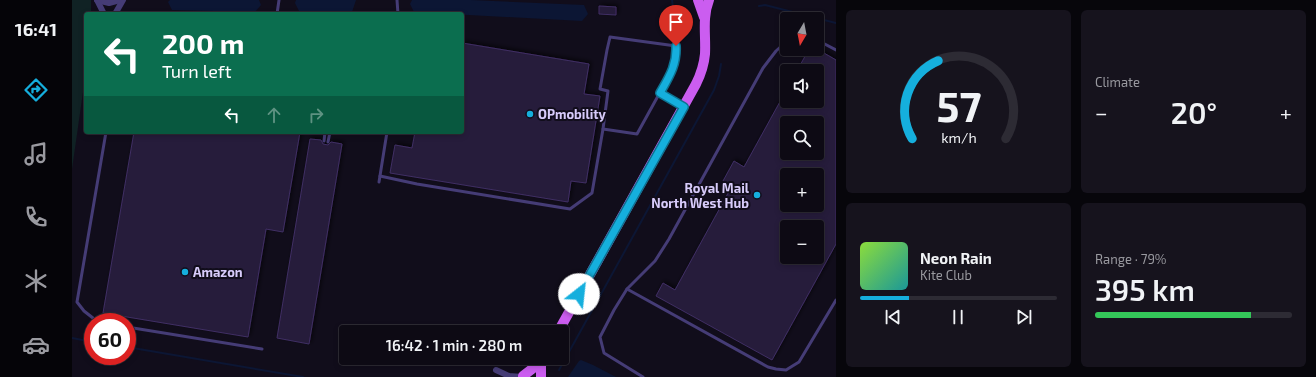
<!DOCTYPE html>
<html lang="en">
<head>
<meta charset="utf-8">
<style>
	body { margin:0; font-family:"Exo 2",sans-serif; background:#16131d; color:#f1f3f6; height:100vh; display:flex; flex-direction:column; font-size:15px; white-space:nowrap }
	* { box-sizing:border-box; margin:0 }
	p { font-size:13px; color:#9a9aa0 }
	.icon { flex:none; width:22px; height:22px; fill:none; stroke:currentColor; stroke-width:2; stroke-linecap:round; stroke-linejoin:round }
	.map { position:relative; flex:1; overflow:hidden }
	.panel { display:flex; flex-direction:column; gap:10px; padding:10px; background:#07060b; width:480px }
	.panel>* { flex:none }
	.top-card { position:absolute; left:12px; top:12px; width:380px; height:122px; border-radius:4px; box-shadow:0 2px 6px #0003,0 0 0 1px #2d2b34; background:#0b6e4f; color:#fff; overflow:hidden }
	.needle { width:26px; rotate:190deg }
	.controls { position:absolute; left:708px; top:12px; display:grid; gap:8px }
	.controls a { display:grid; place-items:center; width:44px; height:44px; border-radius:4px; background:#0d0a14; box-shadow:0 2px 6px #0003,0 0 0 1px #2d2b34; font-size:20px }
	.speed { position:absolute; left:12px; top:313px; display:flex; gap:8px; font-size:20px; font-weight:700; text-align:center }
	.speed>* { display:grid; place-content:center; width:52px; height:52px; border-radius:50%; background:#0d0a14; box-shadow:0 2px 6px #0003,0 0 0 1px #2d2b34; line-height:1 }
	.speed .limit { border:6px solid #d22; background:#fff; color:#111 }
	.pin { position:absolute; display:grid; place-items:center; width:34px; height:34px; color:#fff; margin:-41px -17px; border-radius:50% 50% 50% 0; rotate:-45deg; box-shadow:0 0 4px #0007 }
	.pin .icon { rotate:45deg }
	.me { position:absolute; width:44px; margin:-22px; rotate:29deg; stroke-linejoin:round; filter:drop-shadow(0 0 3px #0008) }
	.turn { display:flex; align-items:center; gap:14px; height:84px; padding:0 12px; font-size:18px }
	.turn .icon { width:52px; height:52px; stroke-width:2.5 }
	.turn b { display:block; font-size:28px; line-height:34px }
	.lanes { display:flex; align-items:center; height:38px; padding:0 12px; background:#0003; justify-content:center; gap:20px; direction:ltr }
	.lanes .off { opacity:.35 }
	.big { font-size:30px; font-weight:600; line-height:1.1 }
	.panel .widget { flex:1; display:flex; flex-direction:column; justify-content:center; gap:6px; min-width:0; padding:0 14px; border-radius:6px; background:#16131d }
	.panel .dial { align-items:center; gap:0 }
	.dial svg { height:104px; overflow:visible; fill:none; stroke:#2d2b34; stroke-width:7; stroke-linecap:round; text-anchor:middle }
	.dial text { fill:#f1f3f6; stroke:none }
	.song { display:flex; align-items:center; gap:12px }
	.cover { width:48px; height:48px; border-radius:6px; background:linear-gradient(135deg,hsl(90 70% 55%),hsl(180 70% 35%)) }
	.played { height:4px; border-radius:2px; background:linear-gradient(90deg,#15afdd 25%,#2d2b34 25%) }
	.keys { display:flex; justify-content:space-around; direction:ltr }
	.heat { display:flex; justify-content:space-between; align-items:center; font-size:22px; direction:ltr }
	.charge { height:6px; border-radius:3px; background:linear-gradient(90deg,#34c759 79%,#2d2b34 0) }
	.panel .tiles { flex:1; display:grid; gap:10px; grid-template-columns:repeat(2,1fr) }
	.trip { position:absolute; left:267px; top:325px; width:230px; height:40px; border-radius:4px; background:#0d0a14; box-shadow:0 2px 6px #0003,0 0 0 1px #2d2b34; font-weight:600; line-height:40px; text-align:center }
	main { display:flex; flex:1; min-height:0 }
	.tab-bar { display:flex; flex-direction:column; width:72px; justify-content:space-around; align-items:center; background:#050408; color:#9a9aa0 }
	.tab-bar .icon { width:28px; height:28px }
	.tab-bar .selected { color:#15afdd }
	.tab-bar b { font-size:18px; color:#f1f3f6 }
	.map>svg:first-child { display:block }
	.green { fill:#102224 }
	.water { fill:#0c1634 }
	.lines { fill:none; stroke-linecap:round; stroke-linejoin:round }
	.stream { stroke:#0c1634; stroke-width:2 }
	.building { fill:#251b3a; stroke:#402f64; fill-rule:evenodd; filter:url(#shadow) }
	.service { stroke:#453c76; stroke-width:3 }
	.minor { stroke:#453c76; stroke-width:6 }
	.primary { stroke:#cb5df0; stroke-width:10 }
	.route-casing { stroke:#0e7290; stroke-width:10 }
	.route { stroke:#15afdd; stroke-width:7 }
	.poi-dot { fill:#15afdd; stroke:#110d1b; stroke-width:1.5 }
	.labels { text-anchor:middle; stroke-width:4; stroke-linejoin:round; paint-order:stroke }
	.poi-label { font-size:13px; font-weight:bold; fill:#d7cbfa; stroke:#110d1b; text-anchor:start }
</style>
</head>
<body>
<main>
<nav class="tab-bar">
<b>16:41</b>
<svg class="icon selected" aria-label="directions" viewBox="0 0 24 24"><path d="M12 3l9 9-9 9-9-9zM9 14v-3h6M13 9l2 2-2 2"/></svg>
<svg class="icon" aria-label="music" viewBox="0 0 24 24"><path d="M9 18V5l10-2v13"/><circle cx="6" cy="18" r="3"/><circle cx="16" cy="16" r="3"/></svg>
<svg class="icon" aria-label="phone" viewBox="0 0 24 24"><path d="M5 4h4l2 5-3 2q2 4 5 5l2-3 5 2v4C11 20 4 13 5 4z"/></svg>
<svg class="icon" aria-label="climate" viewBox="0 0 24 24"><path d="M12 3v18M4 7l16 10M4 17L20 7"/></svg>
<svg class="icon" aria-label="car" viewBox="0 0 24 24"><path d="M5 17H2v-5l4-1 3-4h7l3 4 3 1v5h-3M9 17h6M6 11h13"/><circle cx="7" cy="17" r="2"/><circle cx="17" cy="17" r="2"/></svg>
</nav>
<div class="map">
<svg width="764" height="377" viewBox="0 0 764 377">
	<defs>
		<filter id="shadow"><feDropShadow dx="2" dy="-2" stdDeviation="2" flood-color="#0009"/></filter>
	</defs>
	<rect width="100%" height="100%" fill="#110d1b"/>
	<!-- green -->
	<polygon class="green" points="0,0 19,0 19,14 14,14 13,78 0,169"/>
	<!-- water -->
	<g class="water">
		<polygon points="98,0 187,0 189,5 183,12 100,10 96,2"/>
		<polygon points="224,0 284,0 280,12 227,11 223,3"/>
		<polygon points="340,0 399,0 512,5 516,14 510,21 342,12 338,4"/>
		<polygon points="509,360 521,365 544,377 496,377 507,361"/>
	</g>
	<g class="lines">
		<!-- stream -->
		<g class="stream">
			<polyline points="600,0 602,14"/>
			<polyline points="687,6 693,5 764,23"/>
			<polyline points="0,338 21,342"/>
			<polyline points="55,347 231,377"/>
			<polyline points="487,370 642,90 647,76 649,64"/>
		</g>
	</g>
	<!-- building -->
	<g class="building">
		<polygon points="527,6 544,7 544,15 527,14"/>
		<polygon points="390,43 517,64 512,94 528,96 514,183 499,181 496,202 318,173 323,145 340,148 343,132 390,132"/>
		<path d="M737,49h8l19,11v184l-64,116 -116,-64 7,-13 12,7 57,-104 -9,-5 11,-20 10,6 43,-78v12h30v-30h-20zM715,123h30v30h-30zM715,175h30v30h-30zM715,227h30v30h-30z"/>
		<polygon points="62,132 228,132 211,232 194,229 176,337 31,313"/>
		<polygon points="238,139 249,140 251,144 256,145 259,142 270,144 237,344 205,338"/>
	</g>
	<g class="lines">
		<!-- service -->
		<g class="service">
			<polyline points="325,0 326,14"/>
			<polyline points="205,14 207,0"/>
			<polygon points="538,37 604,46 604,56 602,67 565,134 531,129 536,91 528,89 535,50"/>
			<polyline points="745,40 764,50"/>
			<polyline points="588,93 610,106"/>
			<polyline points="252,141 253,132"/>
			<polyline points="256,142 258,132"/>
			<polyline points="308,176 345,184 498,209 520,193 531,129"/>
			<polyline points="307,182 315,132"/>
			<polyline points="555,289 696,367 704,369 714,370 727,362 764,300"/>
			<polyline points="26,322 12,311 5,302 34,132"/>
			<polyline points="55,327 190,349"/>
			<polyline points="571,377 532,353 528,337 542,310 555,289 583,261 597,239 691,68 704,51 715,41"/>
		</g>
		<!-- minor -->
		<g class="minor">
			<polyline points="25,0 37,3 48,0"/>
			<polyline points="25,0 32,14"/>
			<polyline points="43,14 51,0"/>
			<polyline points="424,370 437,376 450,377"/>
		</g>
		<!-- primary -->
		<g class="primary">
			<polyline points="626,0 632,17"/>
			<path d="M486,332l138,-248c5,-10 8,-19 9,-30 1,-19 -3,-36 4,-54"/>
			<polyline points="451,376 469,362 471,358"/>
			<polyline points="469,377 469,362"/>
		</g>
	</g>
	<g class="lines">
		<!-- route casing -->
		<g class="route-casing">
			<path id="route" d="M507,294l105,-187 -24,-14c9,-16 17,-28 16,-47"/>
		</g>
		<!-- route -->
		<use href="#route" class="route"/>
	</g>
	<!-- markers -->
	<g class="poi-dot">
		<circle cx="458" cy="114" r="4"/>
		<circle cx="685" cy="195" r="4"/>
		<circle cx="113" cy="272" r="4"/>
	</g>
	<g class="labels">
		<!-- poi labels -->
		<g class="poi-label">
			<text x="466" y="119">OPmobility</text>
			<text x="677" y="193" text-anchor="end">Royal Mail<tspan x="677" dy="15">North West Hub</tspan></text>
			<text x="121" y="277">Amazon</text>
		</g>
	</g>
</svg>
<div class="controls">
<a><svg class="needle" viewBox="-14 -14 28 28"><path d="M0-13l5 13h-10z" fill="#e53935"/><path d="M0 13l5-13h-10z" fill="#9a9aa0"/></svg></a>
<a><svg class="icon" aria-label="sound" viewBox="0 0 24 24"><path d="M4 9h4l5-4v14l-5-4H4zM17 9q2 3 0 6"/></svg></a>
<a><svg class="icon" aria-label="search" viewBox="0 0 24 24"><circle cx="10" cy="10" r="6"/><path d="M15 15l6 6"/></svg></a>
<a>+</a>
<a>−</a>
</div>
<div class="speed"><div class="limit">60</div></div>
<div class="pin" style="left:604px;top:46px;background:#d93025"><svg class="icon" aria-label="arrive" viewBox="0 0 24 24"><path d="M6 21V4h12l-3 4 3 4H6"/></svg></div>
<svg class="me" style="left:507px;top:294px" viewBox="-20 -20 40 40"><circle r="19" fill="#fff"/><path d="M0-13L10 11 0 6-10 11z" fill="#15afdd"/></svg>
<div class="trip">16:42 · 1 min · 280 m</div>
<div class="top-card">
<div class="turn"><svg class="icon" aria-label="left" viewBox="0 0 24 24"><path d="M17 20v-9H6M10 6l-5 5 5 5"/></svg><div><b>200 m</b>Turn left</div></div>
<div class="lanes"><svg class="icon" aria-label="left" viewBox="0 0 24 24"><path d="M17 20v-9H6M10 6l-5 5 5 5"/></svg><svg class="icon off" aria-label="ahead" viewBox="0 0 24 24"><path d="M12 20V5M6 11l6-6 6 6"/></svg><svg class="icon off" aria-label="right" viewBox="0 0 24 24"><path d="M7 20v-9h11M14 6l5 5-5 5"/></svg></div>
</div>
</div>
<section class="panel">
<div class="tiles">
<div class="widget dial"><svg viewBox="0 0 100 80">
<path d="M14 69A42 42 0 1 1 86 69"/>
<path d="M14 69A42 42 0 0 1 34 9" stroke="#15afdd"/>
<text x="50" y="56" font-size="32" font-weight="700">57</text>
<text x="50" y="72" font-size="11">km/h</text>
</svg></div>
<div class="widget"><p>Climate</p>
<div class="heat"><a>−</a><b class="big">20°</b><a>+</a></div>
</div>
<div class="widget">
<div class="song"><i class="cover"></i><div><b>Neon Rain</b><p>Kite Club</p></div></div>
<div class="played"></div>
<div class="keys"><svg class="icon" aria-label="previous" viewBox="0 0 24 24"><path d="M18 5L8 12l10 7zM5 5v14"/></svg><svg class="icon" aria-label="pause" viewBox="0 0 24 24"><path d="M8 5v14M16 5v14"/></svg><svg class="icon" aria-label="next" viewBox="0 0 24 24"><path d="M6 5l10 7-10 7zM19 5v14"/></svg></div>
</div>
<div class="widget"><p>Range · 79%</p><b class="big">395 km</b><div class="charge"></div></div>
</div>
</section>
</main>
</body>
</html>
